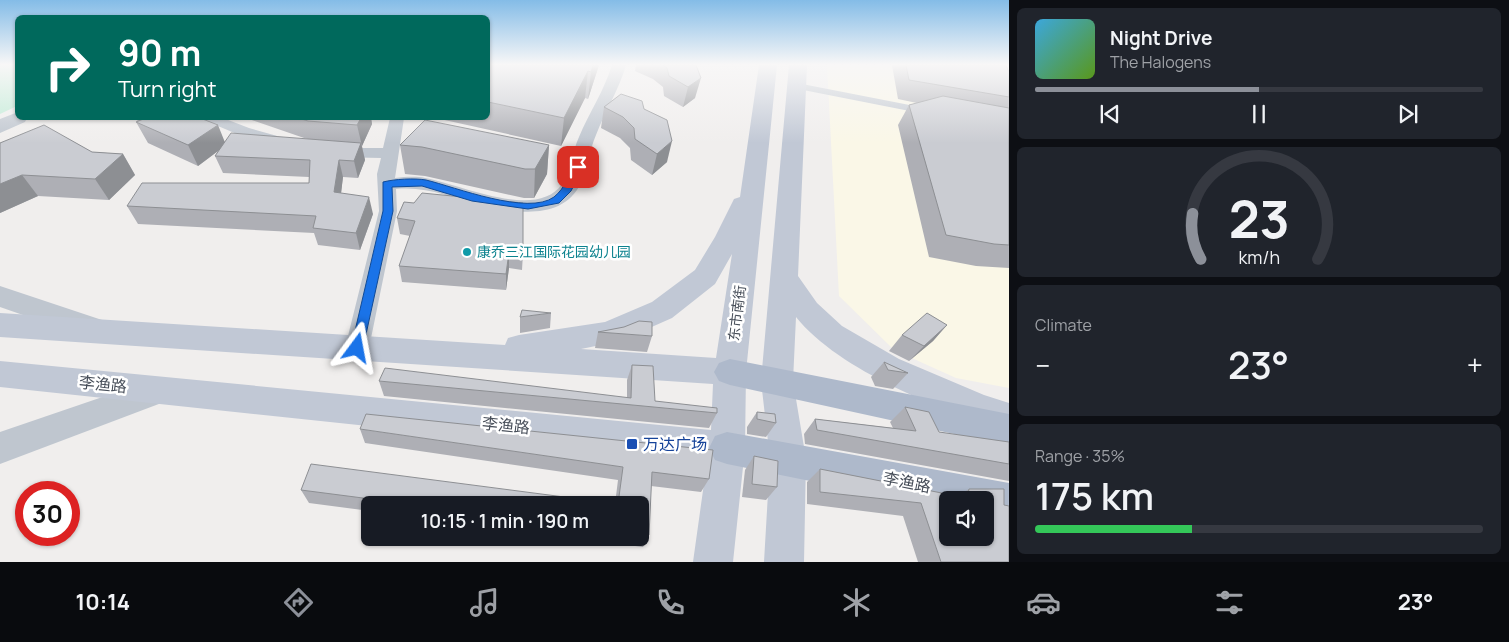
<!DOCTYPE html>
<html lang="en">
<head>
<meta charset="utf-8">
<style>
	body { margin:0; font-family:Manrope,"Noto Sans SC",sans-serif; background:#20242c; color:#f1f3f6; height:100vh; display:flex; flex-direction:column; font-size:19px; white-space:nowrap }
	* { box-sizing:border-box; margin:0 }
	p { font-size:16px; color:#9ea1a6 }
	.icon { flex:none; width:28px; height:28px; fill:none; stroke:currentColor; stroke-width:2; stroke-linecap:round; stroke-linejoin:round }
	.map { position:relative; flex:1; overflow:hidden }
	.side { display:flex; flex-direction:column; gap:8px; padding:8px; background:#0d0f14; width:500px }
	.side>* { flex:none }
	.top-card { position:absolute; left:15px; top:15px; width:475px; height:105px; border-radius:8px; box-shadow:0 1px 4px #0004; background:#00695c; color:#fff; overflow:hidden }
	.tools { position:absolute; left:939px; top:491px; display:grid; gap:10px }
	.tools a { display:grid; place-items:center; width:55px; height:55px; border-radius:8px; background:#171b24; box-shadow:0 1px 4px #0004; font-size:25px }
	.speed { position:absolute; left:15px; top:481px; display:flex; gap:10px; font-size:25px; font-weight:700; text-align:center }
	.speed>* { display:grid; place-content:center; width:65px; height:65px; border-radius:50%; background:#171b24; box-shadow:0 1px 4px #0004; line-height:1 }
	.speed .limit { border:8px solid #d22; background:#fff; color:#111 }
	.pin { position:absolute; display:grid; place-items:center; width:42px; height:42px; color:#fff; margin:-21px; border-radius:10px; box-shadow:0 2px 8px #0006 }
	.me { position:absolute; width:55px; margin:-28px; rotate:13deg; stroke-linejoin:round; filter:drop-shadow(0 0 4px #0008) }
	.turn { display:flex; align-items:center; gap:18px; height:105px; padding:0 20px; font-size:22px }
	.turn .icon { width:65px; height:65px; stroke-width:2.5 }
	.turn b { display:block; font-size:35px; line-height:42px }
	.big { font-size:38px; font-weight:600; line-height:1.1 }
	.side .tile { flex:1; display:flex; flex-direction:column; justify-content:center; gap:8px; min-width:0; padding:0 18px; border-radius:8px; background:#20242c }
	.side .dial { align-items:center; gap:0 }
	.dial svg { height:130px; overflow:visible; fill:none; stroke:#363941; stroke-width:7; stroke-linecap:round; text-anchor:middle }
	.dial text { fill:#f1f3f6; stroke:none }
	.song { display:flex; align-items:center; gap:15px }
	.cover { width:60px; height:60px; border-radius:8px; background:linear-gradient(135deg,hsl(200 70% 55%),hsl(90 70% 35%)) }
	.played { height:5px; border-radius:2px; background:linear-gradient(90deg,#8c9099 50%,#363941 50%) }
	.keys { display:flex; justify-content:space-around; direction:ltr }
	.heat { display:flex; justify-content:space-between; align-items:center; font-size:28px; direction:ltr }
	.charge { height:8px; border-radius:4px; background:linear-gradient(90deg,#34c759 35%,#363941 0) }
	.trip { position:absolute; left:361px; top:496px; width:288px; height:50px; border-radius:8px; background:#171b24; box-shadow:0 1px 4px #0004; font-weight:600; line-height:50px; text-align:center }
	.menu { display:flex; height:80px; justify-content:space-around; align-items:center; background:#090b0e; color:#9ea1a6 }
	.menu .icon { width:35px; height:35px }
	.menu .current { color:#8c9099 }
	.menu b { font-size:22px; color:#f1f3f6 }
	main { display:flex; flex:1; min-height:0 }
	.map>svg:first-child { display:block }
	.commercial { fill:#faf7e7 }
	.green { fill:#beebd5 }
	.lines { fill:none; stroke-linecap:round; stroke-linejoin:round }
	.pedestrian { fill:#bfc6cf; fill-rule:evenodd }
	.minor { fill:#bfc6cf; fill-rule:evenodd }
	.tertiary { fill:#bfc6cf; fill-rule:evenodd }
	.secondary { fill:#c1c8d5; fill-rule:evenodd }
	.primary { fill:#aeb9cb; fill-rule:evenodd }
	.wall { fill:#aeafb5 }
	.shaded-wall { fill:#8d8f93 }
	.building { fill:#caccd2; stroke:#8d8f93; fill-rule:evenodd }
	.route { fill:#1a73e8; stroke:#114b97 }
	.culture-dot { fill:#0f9aa8; stroke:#fff; stroke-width:2 }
	.transit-dot { fill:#1a4fb4; stroke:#fff; stroke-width:2 }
	.labels { text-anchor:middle; stroke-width:5; stroke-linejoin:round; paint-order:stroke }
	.culture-label { font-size:14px; fill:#0d838f; stroke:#fff; text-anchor:start }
	.street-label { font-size:14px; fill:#474e59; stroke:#fff }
	.near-street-label { font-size:16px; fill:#474e59; stroke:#fff }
	.near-transit-label { font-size:16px; fill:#164399; stroke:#fff; text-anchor:start }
</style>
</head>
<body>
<main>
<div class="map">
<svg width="1009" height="562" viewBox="0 0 1009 562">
	<rect width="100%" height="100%" fill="#f0eeed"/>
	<!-- commercial -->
	<polygon class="commercial" points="827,65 1009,65 1009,388 956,378 894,350 839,296"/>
	<!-- green -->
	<polygon class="green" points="0,65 18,65 17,106 0,114"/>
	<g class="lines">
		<!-- pedestrian -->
		<polygon class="pedestrian" points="797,83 930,109 936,112 930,115 793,88 792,86"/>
		<!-- minor -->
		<g class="minor">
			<path d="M612,65h14c-7,25 -21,46 -30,70 -7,16 -8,33 -15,48 -18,38 -66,30 -99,22 -31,-7 -54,-19 -86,-16l1,22 -28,137 -4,7 -8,3 -8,-3 -4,-7 34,-137 -2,-37 4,-16 -47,-1 -6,-1 -2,-4 2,-4h55l7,-30h14l-9,60c10,-1 21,-2 30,0 35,6 112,43 137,6 9,-13 10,-32 17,-47 10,-24 25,-46 33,-72z"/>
			<polygon points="203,118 223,118 249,128 295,141 297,144 289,149 283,147 237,134 206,121"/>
		</g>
		<!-- tertiary -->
		<g class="tertiary">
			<polygon points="18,112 18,118 27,118 25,122 0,133 0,119"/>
			<polygon points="0,286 105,321 109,329 105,337 95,340 0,307"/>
			<polygon points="161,377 172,381 177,390 172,399 0,464 0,432"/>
		</g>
		<!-- secondary -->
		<g class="secondary">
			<path d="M759,65h18l-31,307 -1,76 -12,114h-40l14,-100 -707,-75v-26l711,69 2,-46 -713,-47v-24l505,32 3,-7 11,-3 86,-13 47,-20 43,-32 20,-33 19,-38 6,-2zM732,254l-16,104 -135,-9 39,-8 52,-23 43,-34z"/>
			<path d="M789,65h18l-9,211 19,27 25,23 57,33 85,36 25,8v30c-65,-22 -170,-62 -213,-116l-3,64 13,78 -2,103h-40l6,-103 -9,-78z"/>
		</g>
		<!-- primary -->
		<g class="primary">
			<polygon points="730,359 1009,414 1009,446 730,385 719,381 714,372 719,363"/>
			<polygon points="727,432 1009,483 1009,521 985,516 985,500 948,500 948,509 727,464 715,460 709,448 715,436"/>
		</g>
	</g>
	<!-- wall -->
	<g class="wall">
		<polygon points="488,65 599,65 588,99 585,98 561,146 440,119 440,118 488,118"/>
		<polygon points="636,65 696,65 695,98 683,107 664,96 663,87 653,79 635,71"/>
		<polygon points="892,65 1006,65 1009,72 1009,268 976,266 929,257 898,125 909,105 917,103 898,99"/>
		<polygon points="604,107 644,109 667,162 652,175 631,160 630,148 620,138 601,128"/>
		<polygon points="134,118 200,118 225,142 307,139 246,118 371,118 372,124 362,146 365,160 358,178 343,177 341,193 373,214 360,250 318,245 314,233 138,224 127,206 309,183 309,177 223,173 215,156 218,151 198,166 148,143 136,122 138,121"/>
		<polygon points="0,143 92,152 123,154 135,175 109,200 38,196 0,213"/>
		<polygon points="400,145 549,145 547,174 534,198 524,198 425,176 405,174"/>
		<polygon points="404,202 523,253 522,270 509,268 506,290 402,282 399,266 410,236 400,234 397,218"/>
		<polygon points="551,313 550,328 520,333 520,317"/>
		<polygon points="947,325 933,341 909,361 889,351 902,335"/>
		<polygon points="598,332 652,336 647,352 595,348"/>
		<polygon points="884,362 908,373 893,389 875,386 871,377"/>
		<polygon points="632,365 655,401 717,413 709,428 384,396 379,381 627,398 627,380"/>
		<polygon points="905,407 939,432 1009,442 1009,481 805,444 804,434 815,419 893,428 890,422"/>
		<polygon points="757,412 776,423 766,437 747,434 747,427"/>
		<polygon points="360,429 709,479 701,492 651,486 649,535 643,547 573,538 640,538 640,505 370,505 370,511 309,503 301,490 615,504 618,480 365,443"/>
		<polygon points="754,456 777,487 766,500 742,497 745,470"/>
		<polygon points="820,469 958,496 969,489 1004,505 1009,562 918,562 903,516 807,504 807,482"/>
	</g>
	<!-- shaded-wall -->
	<g class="shaded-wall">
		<polygon points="593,65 599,65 588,99 591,72"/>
		<polygon points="588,71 585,98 561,146 564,118"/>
		<polygon points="701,78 695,98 683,107 688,87"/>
		<polygon points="361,118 371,118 372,124 362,146 357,125"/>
		<polygon points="218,125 226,145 198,166 188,145"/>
		<polygon points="672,141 667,162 652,175 657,154"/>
		<polygon points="361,143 365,160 358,178 354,161"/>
		<polygon points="549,145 547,174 534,198 535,169"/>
		<polygon points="123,154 135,175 109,200 95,179"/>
		<polygon points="339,160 343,177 339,210 334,192"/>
		<polygon points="22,175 38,196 0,213 0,184"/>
		<polygon points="369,197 373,214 360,250 356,233"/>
		<polygon points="509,252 509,268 506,290 506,274"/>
		<polygon points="947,325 933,341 909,361 924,346"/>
	</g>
	<!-- building -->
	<g class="building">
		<polygon points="488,65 593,65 591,72 588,71 564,118 488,102"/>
		<polygon points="663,65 696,65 701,78 688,87 669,76 667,68"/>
		<polygon points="906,65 1006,65 1009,72 1009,97 909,80"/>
		<polygon points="621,94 642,101 644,109 667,120 672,141 657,154 635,139 634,128 623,117 604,107"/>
		<polygon points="943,96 1009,108 1009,245 994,244 946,235 909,105"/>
		<polygon points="146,118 200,118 218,125 188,145 136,122"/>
		<polygon points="298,118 361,118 357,125 308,121"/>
		<polygon points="425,120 549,145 535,169 525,169 422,147 400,145"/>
		<polygon points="44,125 92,152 123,154 95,179 22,175 0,184 0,143"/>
		<polygon points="231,133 361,143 354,161 339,160 334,192 369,197 356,233 313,228 316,216 127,206 142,183 309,183 310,160 215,156"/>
		<polygon points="422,193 523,203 523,253 509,252 506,274 399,266 415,221 397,218 404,202 414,203"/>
		<polygon points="522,310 551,313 520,317"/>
		<polygon points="927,313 947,325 924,346 902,335"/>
		<polygon points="639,321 652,322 652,336 598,332 624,327"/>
		<polygon points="884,362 908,373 888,370"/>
		<polygon points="632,365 653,366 655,401 717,408 717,413 379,381 385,368 631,398"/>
		<polygon points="905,407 929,412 939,432 1009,442 1009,464 817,430 815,419 916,431"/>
		<polygon points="757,412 775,414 776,423 757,419"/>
		<polygon points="366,414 713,450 709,479 652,472 649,535 640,534 640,505 417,505 301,490 311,464 618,504 623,467 360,429"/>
		<polygon points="754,456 778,461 777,487 752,484"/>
		<path d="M820,469l147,29 2,-9h35v16l5,1v56h-68l-20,-59 -101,-11zM948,500h37v38h-37z"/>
	</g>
	<!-- sky -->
	<linearGradient id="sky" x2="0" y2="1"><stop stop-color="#84bce7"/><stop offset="0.45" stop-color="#f8f7f7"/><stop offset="1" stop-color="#f8f7f7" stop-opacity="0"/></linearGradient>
	<rect width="1009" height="143" fill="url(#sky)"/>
	<!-- route -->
	<path class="route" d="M575,165l8,2 -12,24 -12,12 -31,6 -56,-8 -50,-15 -30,1 1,24 -30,137 -2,4h-9l-1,-4 32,-137v-29c12,-3 31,-4 43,-2 29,7 102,36 128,17 11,-9 14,-20 21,-32z"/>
	<!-- markers -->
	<circle class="culture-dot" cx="467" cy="252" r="5"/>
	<rect class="transit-dot" x="626" y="438" width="12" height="12" rx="2.5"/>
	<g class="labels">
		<!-- culture labels -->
		<g class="culture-label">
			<text x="477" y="257">康乔三江国际花园幼儿园</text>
		</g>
		<!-- street labels -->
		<g class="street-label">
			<text transform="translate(737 313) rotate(-83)" y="5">东市南街</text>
		</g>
		<!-- near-street labels -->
		<g class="near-street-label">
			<text transform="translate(103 384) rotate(6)" y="6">李渔路</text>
			<text transform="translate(506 425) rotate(6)" y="6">李渔路</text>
			<text transform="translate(907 482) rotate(11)" y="6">李渔路</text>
		</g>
		<!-- near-transit labels -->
		<g class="near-transit-label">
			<text x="643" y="450">万达广场</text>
		</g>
	</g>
</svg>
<div class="tools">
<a><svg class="icon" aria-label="sound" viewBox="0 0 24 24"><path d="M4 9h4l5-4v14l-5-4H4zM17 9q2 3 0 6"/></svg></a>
</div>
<div class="speed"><div class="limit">30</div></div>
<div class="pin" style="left:578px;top:167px;background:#d93025"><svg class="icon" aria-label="arrive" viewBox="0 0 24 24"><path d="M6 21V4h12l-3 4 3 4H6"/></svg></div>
<svg class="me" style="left:357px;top:348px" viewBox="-20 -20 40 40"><path d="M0-17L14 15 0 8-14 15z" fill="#1a73e8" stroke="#fff" stroke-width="4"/></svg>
<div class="trip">10:15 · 1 min · 190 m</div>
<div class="top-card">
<div class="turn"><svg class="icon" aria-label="right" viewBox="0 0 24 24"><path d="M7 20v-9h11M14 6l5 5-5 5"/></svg><div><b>90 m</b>Turn right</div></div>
</div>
</div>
<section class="side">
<div class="tile">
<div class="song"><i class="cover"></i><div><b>Night Drive</b><p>The Halogens</p></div></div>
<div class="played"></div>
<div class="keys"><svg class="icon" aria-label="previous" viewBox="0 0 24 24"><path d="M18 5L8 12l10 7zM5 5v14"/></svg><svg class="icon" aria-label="pause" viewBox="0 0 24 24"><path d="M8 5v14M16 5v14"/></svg><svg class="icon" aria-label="next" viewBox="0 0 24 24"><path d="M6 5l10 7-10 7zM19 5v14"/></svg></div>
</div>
<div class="tile dial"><svg viewBox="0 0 100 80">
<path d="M14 69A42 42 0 1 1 86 69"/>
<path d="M14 69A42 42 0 0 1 9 41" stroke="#8c9099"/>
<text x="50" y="56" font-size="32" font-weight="700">23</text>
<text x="50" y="72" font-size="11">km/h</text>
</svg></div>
<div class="tile"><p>Climate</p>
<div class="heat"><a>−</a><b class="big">23°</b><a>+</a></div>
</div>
<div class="tile"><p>Range · 35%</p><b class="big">175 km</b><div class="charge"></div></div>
</section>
</main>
<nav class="menu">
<b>10:14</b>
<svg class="icon current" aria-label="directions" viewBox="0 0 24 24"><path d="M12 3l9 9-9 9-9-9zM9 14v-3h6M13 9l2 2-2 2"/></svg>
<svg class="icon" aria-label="music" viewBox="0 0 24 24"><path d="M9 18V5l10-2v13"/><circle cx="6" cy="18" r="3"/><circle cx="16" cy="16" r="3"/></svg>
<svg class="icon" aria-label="phone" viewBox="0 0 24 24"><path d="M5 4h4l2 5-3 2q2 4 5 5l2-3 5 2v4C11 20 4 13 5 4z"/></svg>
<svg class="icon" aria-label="climate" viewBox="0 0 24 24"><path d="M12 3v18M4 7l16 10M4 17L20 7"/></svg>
<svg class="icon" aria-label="car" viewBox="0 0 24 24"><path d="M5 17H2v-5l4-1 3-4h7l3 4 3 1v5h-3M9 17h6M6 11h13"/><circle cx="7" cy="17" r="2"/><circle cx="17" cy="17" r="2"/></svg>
<svg class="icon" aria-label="filters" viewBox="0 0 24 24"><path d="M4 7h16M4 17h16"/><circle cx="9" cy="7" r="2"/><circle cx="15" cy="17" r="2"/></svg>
<b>23°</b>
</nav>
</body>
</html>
